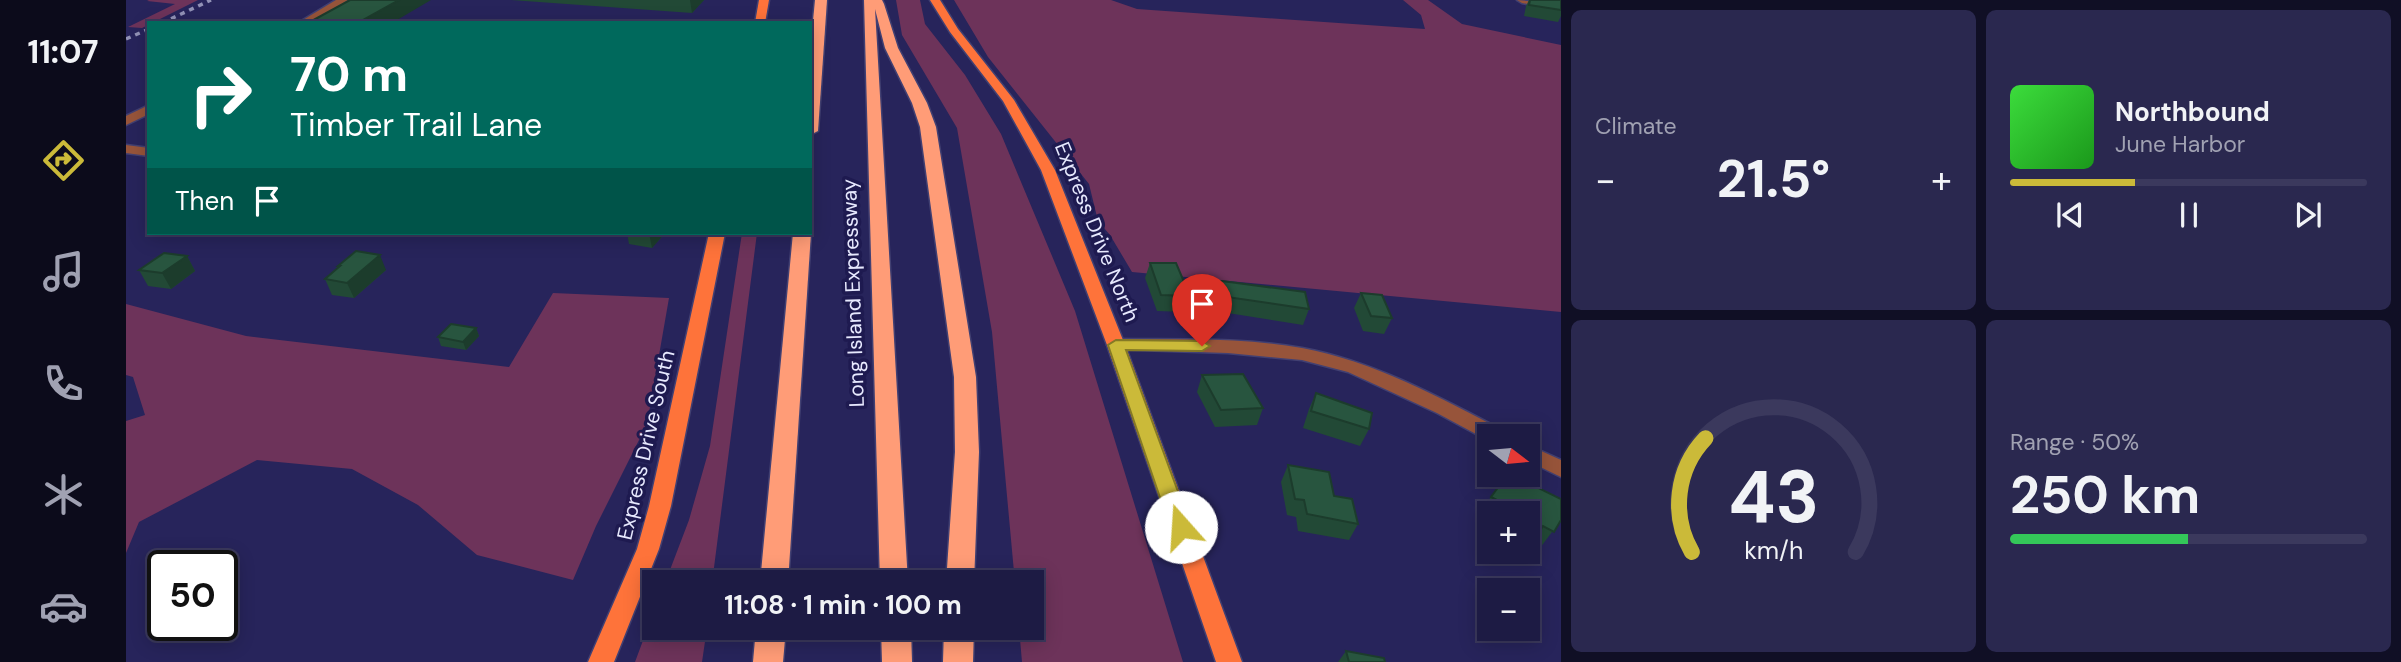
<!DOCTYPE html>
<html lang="en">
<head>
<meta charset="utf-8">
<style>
	body { margin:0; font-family:"DM Sans",sans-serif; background:#2a284f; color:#f1f3f6; height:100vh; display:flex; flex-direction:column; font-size:26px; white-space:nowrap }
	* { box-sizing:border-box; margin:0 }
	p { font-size:23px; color:#a0a1b2 }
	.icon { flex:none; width:38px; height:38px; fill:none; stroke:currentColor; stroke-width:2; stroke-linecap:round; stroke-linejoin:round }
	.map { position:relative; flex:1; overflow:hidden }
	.side { display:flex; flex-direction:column; gap:10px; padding:10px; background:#100f25; width:840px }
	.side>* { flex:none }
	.hud { position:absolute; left:21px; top:21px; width:665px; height:214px; border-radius:0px; box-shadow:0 4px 18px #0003,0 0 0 2px #3b395d; background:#00695c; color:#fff; overflow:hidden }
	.needle { width:46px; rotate:106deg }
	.controls { position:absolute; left:1351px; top:424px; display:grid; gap:14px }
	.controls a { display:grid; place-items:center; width:63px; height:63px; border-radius:0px; background:#1d1b44; box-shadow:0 4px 18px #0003,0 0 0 2px #3b395d; font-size:35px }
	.speed { position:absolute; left:21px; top:550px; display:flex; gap:14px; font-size:35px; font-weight:700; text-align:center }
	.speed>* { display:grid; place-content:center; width:91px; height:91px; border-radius:50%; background:#1d1b44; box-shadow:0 4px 18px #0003,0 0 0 2px #3b395d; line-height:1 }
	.speed .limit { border:4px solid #111; border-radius:10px; background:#fff; color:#111 }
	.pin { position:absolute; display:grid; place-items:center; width:60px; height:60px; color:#fff; margin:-72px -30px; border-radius:50% 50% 50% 0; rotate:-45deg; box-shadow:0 0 7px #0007 }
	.pin .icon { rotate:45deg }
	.me { position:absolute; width:77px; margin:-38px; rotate:341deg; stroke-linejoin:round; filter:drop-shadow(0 0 5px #0008) }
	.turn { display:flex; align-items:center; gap:24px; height:147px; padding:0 28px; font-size:32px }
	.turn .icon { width:91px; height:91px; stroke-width:2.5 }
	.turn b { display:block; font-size:49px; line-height:60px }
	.then { display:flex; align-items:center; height:66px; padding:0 28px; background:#0003; gap:14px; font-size:26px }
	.big { font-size:52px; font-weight:700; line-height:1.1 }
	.side .card { flex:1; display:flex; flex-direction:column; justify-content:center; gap:10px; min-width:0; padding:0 24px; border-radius:10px; background:#2a284f }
	.side .dial { align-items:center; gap:0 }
	.dial svg { height:182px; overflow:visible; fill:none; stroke:#3b395d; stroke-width:7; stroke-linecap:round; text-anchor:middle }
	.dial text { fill:#f1f3f6; stroke:none }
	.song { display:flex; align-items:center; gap:21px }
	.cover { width:84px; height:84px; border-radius:10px; background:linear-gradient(135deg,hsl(120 70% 55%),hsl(120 70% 35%)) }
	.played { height:7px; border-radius:4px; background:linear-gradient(90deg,#cbba39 35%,#3b395d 35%) }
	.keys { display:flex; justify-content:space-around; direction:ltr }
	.heat { display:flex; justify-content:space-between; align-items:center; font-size:38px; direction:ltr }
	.charge { height:10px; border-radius:5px; background:linear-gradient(90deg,#34c759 50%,#3b395d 0) }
	.side .tiles { flex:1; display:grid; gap:10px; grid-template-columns:repeat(2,1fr) }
	.trip { position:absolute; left:516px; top:570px; width:402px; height:70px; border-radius:0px; background:#1d1b44; box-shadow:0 4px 18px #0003,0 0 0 2px #3b395d; font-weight:700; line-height:70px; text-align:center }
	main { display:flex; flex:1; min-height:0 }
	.tab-bar { display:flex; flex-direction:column; width:126px; justify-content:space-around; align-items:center; background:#0c0b1b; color:#a0a1b2 }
	.tab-bar .icon { width:49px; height:49px }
	.tab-bar .selected { color:#cbba39 }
	.tab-bar b { font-size:32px; color:#f1f3f6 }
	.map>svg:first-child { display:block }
	.green { fill:#6d335a }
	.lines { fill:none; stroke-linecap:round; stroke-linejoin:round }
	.minor-casing { stroke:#424072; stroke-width:3 }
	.major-casing { stroke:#424072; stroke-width:3 }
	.highway-casing { stroke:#424072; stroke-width:3 }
	.minor { fill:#97543a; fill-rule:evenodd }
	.major { fill:#fe733a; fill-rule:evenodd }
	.highway { fill:#ff9c77; fill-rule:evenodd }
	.rail { stroke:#9292b6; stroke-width:3.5; stroke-dasharray:5 5; stroke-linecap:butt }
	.wall { fill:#224936 }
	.shaded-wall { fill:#1c3c2c }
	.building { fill:#28553f; stroke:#1c3c2c; stroke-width:2 }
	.route { fill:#cbba39; stroke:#847925; stroke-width:2 }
	.labels { text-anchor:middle; stroke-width:7; stroke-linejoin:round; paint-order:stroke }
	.street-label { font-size:21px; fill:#e7e9fe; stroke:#1e1a50 }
</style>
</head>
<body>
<main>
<nav class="tab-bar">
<b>11:07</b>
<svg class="icon selected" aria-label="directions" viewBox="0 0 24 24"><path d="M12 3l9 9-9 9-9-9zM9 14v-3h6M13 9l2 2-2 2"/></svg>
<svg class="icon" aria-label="music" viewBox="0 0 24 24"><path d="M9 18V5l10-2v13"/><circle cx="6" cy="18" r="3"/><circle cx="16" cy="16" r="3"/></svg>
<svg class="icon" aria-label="phone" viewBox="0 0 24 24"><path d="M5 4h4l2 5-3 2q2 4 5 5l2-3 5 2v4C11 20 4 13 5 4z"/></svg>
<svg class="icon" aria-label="climate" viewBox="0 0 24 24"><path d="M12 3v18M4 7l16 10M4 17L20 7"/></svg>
<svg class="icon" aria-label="car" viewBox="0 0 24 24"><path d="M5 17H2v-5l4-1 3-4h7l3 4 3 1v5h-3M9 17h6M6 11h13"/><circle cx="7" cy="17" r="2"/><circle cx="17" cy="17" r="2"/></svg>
</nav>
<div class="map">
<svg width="1435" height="662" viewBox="0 0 1435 662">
	<rect width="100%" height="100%" fill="#27245b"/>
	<!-- green -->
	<g class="green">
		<polygon points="23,0 72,0 16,28 2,27 49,4 21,1"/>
		<polygon points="770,0 794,0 799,24 839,75 875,134 949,311 1057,662 896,662 893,628 906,628 906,583 889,583 866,332 831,128 776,35"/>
		<polygon points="828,0 985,0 1011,9 1299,29 1295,15 1277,0 1302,0 1336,24 1435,45 1435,312 1006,272 984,235 972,221 963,184 862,57"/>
		<polygon points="616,233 631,233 586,583 539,583 563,520 584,446"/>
		<polygon points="427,293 543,298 521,424 470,526 447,580 351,555 292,505 226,469 131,460 13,522 0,553 0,421 19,415 7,377 0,375 0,304 120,336 383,367"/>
		<polygon points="528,611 528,628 581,628 576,662 509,662"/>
	</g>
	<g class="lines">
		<!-- minor casing -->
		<g class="minor-casing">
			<g id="minor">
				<polygon points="210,0 222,0 185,23 172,23"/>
				<polygon points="1391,0 1435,4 1435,10 1396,3"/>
				<polygon points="23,105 23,114 0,125 0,116"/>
				<polygon points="0,145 23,148 23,156 0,153"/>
				<path d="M990,339c61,1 126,-2 186,9 71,13 139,50 202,83l3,5h-18v5l-52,-28 -89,-41 -46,-12 -74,-7 -118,-4 -3,-4z"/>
				<polygon points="1402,445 1435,460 1435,477 1402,461"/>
			</g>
		</g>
		<!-- major casing -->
		<g class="major-casing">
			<g id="major">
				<polygon points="633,0 643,0 639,23 629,23"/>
				<polygon points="804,0 814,0 832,29 888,100 929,170 999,345 1116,662 1090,662 981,345 915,170 877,101 824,32"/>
				<polygon points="583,233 599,233 545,506 533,549 488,662 462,662 511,549 523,506"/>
			</g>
		</g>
		<!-- highway casing -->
		<g class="highway-casing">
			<g id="highway">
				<polygon points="689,0 701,0 692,131 684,135 684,52"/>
				<polygon points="738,0 756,0 758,4 772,48 801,103 810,127 850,377 853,452 848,583 820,583 829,452 828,377 794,127 786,103 759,48 749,9 782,583 754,583"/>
				<polygon points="684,232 685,233 662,583 634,583 667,233"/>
				<polygon points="630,628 660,628 657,662 627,662"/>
				<polygon points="755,628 785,628 786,662 756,662"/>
				<polygon points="818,628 848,628 847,662 817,662"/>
			</g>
		</g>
		<!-- minor -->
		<use href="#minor" class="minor"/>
		<!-- major -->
		<use href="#major" class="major"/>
		<!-- highway -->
		<use href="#highway" class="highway"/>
		<!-- rail -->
		<g class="rail">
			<polyline points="36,23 85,0"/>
			<polyline points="0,39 23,29"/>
		</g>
	</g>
	<!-- wall -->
	<g class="wall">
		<polygon points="385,0 578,0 566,13"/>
		<polygon points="1403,0 1435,0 1435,16 1432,22 1398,16 1400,6"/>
		<polygon points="501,233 539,233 526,248 503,244"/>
		<polygon points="61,256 69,271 45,289 22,286 13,270"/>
		<polygon points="1024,263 1064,296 1059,312 1031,311 1019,278"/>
		<polygon points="212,266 260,270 228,298 206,295 199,279 213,267"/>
		<polygon points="1096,281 1183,309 1177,325 1089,311 1091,297"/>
		<polygon points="1235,293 1266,318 1258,334 1237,331 1228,308"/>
		<polygon points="350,328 353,336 340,350 315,346 312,337"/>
		<polygon points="1076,375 1137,408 1131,425 1089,427 1071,392"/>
		<polygon points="1190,393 1243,429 1234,446 1177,428 1183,409"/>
		<polygon points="1162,465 1208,496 1232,524 1223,540 1172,531 1170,517 1161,515 1155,482"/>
		<polygon points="1382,474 1384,474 1435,499 1435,520 1414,548 1405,543 1402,547 1402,513 1363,513 1363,519 1353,513"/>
		<polygon points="1220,651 1223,662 1212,662"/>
	</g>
	<!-- shaded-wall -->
	<g class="shaded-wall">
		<polygon points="273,0 305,0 266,23 236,23 237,20"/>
		<polygon points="564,0 578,0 566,13"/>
		<polygon points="523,233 539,233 526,248"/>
		<polygon points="254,255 260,270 228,298 221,283"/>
		<polygon points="61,256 69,271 45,289 36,273"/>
		<polygon points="350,328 353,336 340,350 337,342"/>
	</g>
	<!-- building -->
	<g class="building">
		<polygon points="224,0 273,0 237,20 240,20 236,23 182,23"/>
		<polygon points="1404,0 1435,0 1435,10 1403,5"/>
		<polygon points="230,251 254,255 221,283 199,279 214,266 212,266"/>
		<polygon points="38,253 61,256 36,273 13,270"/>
		<polygon points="1024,263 1050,263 1064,296 1035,295"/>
		<polygon points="1096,281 1179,292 1183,309 1094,296"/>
		<polygon points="1235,293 1256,295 1266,318 1245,316"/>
		<polygon points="325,324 350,328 337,342 312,337"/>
		<polygon points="1117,374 1137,408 1095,410 1076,375"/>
		<polygon points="1190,393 1246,413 1243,429 1185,411"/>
		<polygon points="1162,465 1203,472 1208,496 1226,499 1232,524 1181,514 1178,500 1169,499"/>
		<polygon points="1382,474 1384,474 1435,499 1435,520 1428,532 1417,526 1409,538 1402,534 1402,513 1375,513 1381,505 1365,497"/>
		<polygon points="1220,651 1258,658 1259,662 1223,662"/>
	</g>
	<!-- route -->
	<polygon class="route" points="990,340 1076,341 1084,346 1076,351 1000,350 1065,527 1062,533 1055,535 1047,533 1044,527 982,345"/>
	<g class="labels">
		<!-- street labels -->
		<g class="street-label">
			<text transform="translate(971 232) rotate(68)" y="7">Express Drive North</text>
			<text transform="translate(727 293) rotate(-92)" y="7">Long Island Expressway</text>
			<text transform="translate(520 445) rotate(-77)" y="7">Express Drive South</text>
		</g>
	</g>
</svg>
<div class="controls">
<a><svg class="needle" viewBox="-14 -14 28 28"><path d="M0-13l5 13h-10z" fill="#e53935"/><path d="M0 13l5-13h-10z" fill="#a0a1b2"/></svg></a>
<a>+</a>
<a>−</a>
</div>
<div class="speed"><div class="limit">50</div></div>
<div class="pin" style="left:1076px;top:346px;background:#d93025"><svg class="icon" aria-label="arrive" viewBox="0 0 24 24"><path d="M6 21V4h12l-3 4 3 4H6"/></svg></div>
<svg class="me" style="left:1055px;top:527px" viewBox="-20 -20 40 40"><circle r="19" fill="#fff"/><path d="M0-13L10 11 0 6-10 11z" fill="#cbba39"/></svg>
<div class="trip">11:08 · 1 min · 100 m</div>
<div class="hud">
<div class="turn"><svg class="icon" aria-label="right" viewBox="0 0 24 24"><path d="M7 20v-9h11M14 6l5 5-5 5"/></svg><div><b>70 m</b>Timber Trail Lane</div></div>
<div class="then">Then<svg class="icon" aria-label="arrive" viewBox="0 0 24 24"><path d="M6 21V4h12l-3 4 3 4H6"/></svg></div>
</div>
</div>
<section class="side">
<div class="tiles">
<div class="card"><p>Climate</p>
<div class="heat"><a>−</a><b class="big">21.5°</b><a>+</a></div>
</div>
<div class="card">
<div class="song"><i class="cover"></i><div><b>Northbound</b><p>June Harbor</p></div></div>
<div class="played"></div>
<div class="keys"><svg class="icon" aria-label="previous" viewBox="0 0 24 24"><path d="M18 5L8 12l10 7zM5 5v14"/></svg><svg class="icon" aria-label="pause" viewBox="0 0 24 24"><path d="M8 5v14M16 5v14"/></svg><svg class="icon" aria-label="next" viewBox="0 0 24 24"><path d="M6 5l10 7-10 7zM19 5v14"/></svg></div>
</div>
<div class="card dial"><svg viewBox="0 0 100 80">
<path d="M14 69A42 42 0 1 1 86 69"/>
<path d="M14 69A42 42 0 0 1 20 19" stroke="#cbba39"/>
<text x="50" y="56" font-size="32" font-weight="700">43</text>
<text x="50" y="72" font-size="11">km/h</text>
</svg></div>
<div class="card"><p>Range · 50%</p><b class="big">250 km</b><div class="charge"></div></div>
</div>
</section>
</main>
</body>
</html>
